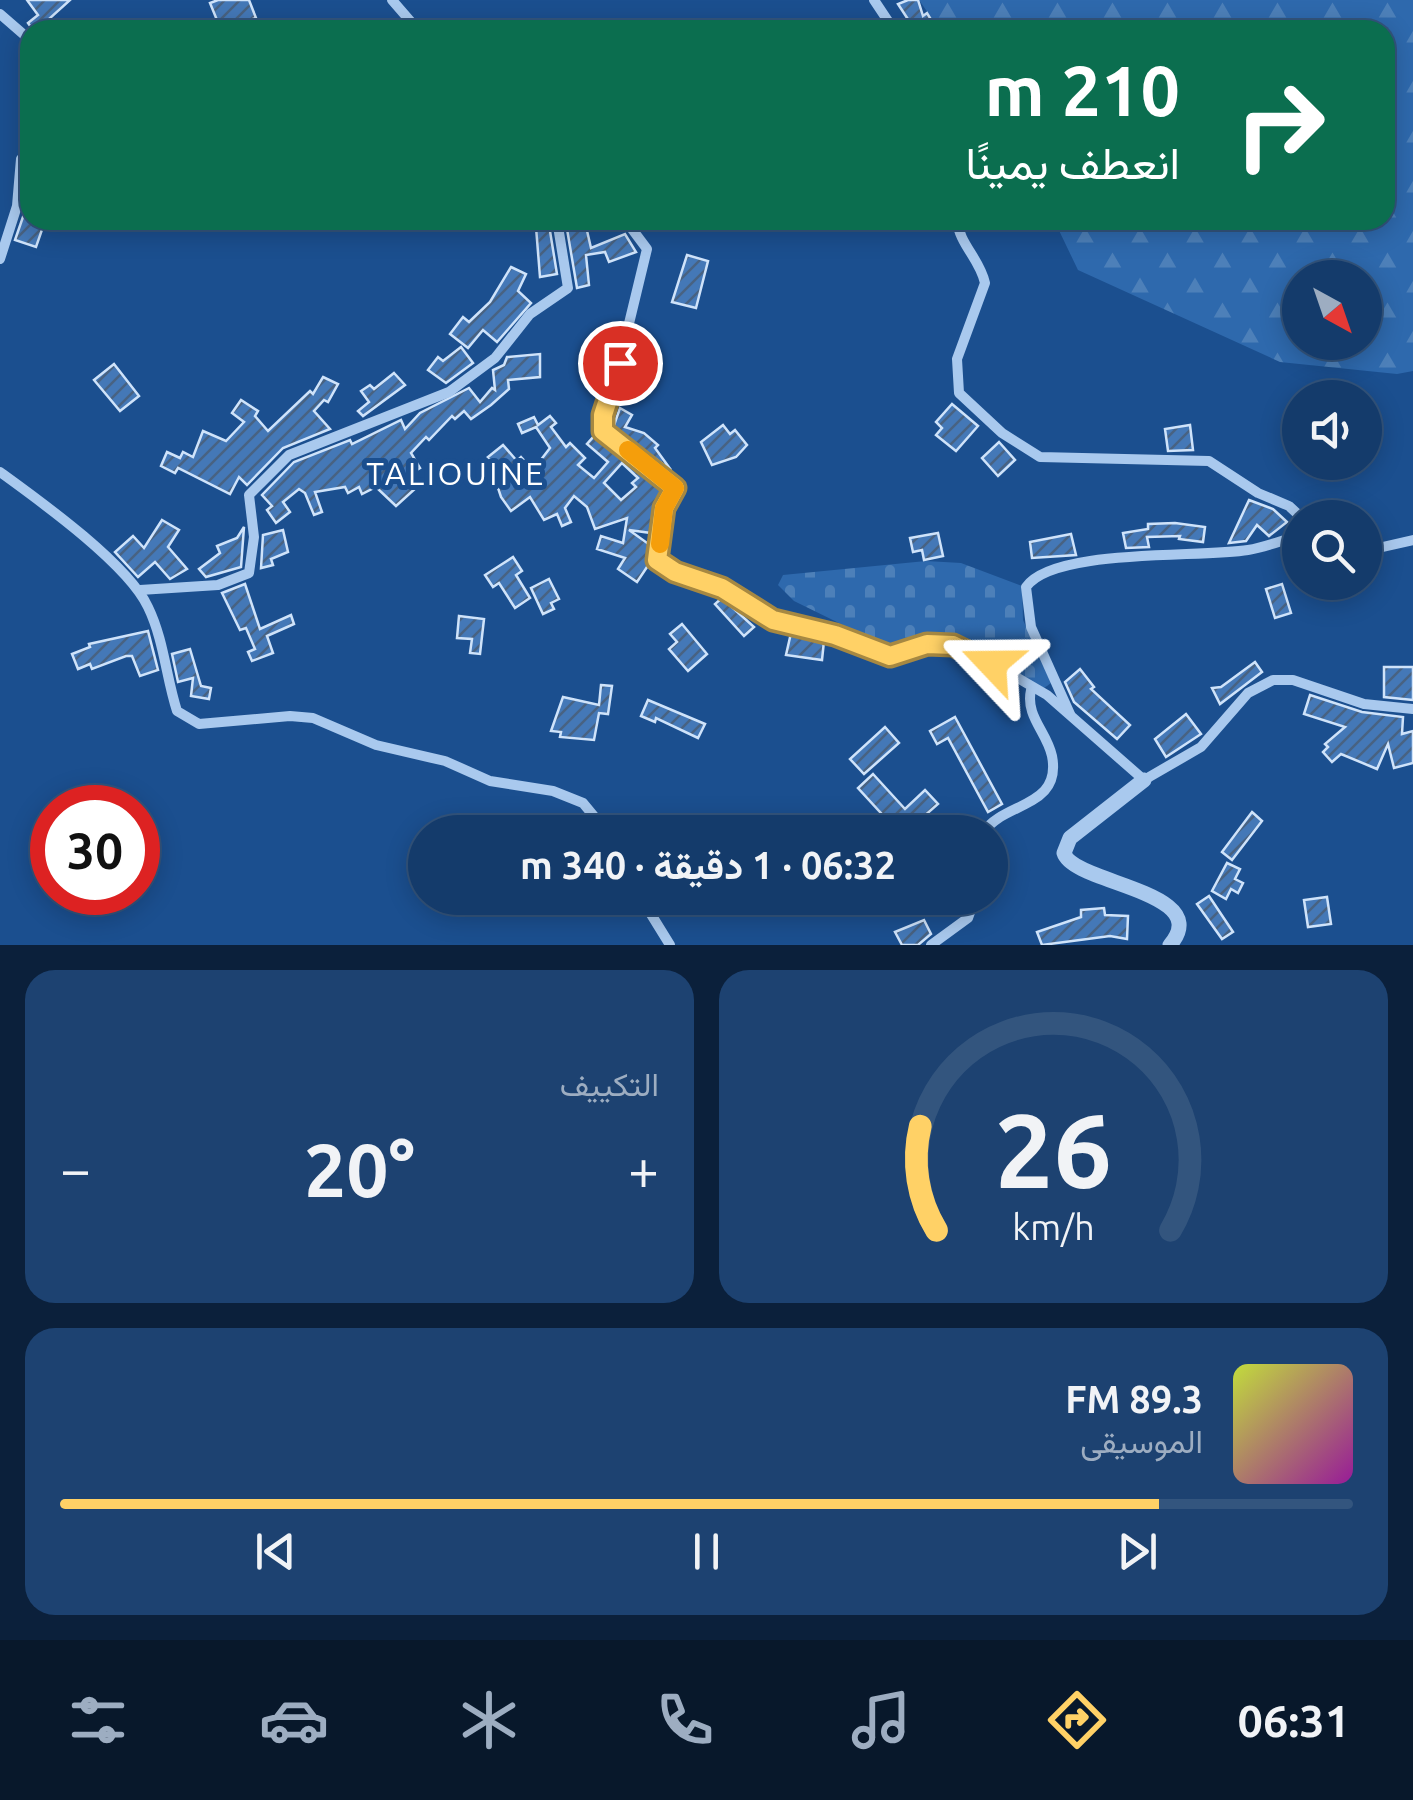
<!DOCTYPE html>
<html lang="ar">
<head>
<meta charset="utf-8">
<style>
	body { margin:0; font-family:Ubuntu,Vazirmatn,sans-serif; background:#1d4271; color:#f1f3f6; direction:rtl; height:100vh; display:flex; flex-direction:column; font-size:38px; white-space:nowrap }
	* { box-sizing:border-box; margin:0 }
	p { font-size:32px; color:#9dadc1 }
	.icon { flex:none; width:55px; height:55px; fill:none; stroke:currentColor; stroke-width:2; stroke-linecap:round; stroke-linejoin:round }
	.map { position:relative; height:945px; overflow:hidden; direction:ltr }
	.details { display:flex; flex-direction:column; gap:25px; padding:25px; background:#0b203b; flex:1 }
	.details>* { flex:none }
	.top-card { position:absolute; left:20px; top:20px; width:1375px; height:210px; border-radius:30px; box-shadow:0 5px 25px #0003,0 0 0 2px #33557e; direction:rtl; background:#0b6e4f; color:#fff; overflow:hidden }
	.needle { width:65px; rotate:140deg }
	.tools { position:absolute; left:1282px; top:260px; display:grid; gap:20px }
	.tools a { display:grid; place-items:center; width:100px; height:100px; border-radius:50%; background:#143b6b; box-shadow:0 5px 25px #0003,0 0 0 2px #33557e; font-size:50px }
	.speed { position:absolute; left:30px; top:785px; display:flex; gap:20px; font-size:50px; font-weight:700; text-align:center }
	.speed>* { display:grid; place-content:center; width:130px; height:130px; border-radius:50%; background:#143b6b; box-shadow:0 5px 25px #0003,0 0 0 2px #33557e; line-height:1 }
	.speed .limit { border:15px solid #d22; background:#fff; color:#111 }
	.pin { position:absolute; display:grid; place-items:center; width:85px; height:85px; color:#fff; margin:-42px; border:5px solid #fff; border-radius:50%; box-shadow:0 2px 10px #0007 }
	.me { position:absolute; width:110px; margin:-55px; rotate:293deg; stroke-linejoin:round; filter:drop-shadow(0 0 8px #0008) }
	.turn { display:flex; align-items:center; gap:35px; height:210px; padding:0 50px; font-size:45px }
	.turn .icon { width:130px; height:130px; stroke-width:2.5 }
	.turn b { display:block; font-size:70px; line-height:85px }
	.big { font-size:75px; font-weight:700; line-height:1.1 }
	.details .card { flex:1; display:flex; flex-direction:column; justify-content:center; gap:15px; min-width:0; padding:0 35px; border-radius:30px; background:#1d4271 }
	.details .dial { align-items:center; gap:0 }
	.dial svg { height:260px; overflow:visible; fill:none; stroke:#33557e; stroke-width:7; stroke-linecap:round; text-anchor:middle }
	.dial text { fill:#f1f3f6; stroke:none }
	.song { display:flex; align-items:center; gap:30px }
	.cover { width:120px; height:120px; border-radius:15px; background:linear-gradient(135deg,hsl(70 70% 55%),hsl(300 70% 35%)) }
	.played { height:10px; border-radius:5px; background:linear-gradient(90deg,#ffd166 85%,#33557e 85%) }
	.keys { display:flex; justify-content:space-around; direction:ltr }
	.heat { display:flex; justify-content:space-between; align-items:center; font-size:55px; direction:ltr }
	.details .tiles { flex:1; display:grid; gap:25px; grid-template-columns:1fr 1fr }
	.card:last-child { grid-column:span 2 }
	.trip { position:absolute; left:408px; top:815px; width:600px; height:100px; border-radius:50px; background:#143b6b; box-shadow:0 5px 25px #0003,0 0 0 2px #33557e; font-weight:700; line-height:100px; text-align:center; direction:rtl }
	.tabs { display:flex; height:160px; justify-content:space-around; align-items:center; background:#08182b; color:#9dadc1 }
	.tabs .icon { width:70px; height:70px }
	.tabs .on { color:#ffd166 }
	.tabs b { font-size:45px; color:#f1f3f6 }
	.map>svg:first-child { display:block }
	.forest { fill:url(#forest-firs); fill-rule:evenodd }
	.cemetery { fill:url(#cemetery-stones) }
	.building { fill:url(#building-hatch); stroke:#cfe3fa; stroke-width:2.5; fill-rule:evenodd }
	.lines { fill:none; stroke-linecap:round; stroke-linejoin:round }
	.minor { stroke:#a9c9ee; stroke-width:10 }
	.tertiary { stroke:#a9c9ee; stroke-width:15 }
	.route-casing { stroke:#a68842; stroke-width:25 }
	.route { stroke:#ffd166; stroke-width:18 }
	.slow { stroke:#f59e0b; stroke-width:18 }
	.labels { text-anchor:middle; stroke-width:10; stroke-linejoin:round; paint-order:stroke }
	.quarter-label { font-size:32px; letter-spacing:2.5px; fill:#fff; stroke:#1b4f8f }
</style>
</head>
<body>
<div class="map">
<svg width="1413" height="945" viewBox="0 0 1413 945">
	<defs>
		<pattern id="forest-firs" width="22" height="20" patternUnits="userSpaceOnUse" patternTransform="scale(2.5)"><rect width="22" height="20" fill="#2e69ad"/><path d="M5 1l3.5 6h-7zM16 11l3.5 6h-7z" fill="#4d80b9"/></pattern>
		<pattern id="cemetery-stones" width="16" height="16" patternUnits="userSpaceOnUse" patternTransform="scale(2.5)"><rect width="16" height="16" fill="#2e69ad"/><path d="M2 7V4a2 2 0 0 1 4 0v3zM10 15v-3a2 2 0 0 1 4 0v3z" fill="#4d80b9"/></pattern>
		<pattern id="building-hatch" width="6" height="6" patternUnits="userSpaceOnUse" patternTransform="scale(2.5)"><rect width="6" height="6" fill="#4478b7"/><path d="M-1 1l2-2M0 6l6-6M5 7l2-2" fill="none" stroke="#486282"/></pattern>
	</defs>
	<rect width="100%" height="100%" fill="#1b4f8f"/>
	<!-- forest -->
	<path class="forest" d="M919,0h494v371l-16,3 -117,-12 -202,-92 -24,-50h331v-190h-445zM1300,278h65v64h-65z"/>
	<!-- cemetery -->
	<polygon class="cemetery" points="926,561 961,563 1022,586 1023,620 1051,683 1044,688 956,639 888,647 794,601 778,585 783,575"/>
	<!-- building -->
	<g class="building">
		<polygon points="27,0 70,0 50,18 55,24 48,30 33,30 28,23 38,15"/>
		<polygon points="218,0 249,0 256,18 221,30 210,3"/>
		<polygon points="908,0 918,0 923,16 927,13 935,26 915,30 898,4"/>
		<polygon points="24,214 44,224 36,247 15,240"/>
		<polygon points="585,222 591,248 625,234 636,252 609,262 605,252 586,255 589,285 577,288 567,229"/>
		<polygon points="549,225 557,274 540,277 536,227"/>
		<polygon points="687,255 708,261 696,308 672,302"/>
		<polygon points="511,267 526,274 518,291 531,303 497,342 483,330 468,348 450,334 463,317 469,322 490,302"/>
		<polygon points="461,347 473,363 446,383 428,370 438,357 443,361"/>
		<polygon points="540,354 540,377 508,380 509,389 491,405 471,419 464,411 455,419 452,416 429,440 426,437 411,453 420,468 410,474 417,487 396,506 376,487 362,494 359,487 348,493 345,487 315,492 322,512 314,515 305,493 299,489 283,502 290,512 276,523 267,510 272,506 262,495 294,462 350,440 352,444 401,420 405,429 420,413 469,388 480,402 492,388 495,390 493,370 504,365 507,357"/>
		<polygon points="114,364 139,396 120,411 94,380"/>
		<polygon points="394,373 405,385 363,416 358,411 369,402 361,391 370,385 374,389"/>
		<polygon points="323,377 338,384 328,402 324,400 314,411 330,429 283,448 247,485 239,477 230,494 178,468 175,473 161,466 167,452 180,458 183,452 193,457 203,431 226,441 244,422 232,413 241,400 258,411 255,416 268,431 310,391 313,394"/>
		<polygon points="952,404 978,426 956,451 936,435 942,428 936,422"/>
		<polygon points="620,408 632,415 625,427 644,433 658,445 655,448 671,470 613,428"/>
		<path d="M550,416l6,7 -5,4 15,20 4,-4 15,15 -7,7 16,13 14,-16 -21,-18 8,-9 69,55 -10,17 -3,26 -22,-3 21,15 -1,19 -12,18 -19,-13 7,-11 -28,-9 4,-13 22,7 4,-25 -32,11 -8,-22 -13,-11 -9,12 6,14 -9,4 -5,-12 -13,6 -14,-23 -19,14 -10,-14 -3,-9 14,-11 -24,-20 15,-12 14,16 4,-4 12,13 17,-22 -14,-21 -14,6 -4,-9 16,-7 4,8zM622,463l16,15 -6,5 4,4 -15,13 -17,-17z"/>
		<polygon points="723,425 730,434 735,430 747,445 736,457 712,465 701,442"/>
		<polygon points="1190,425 1193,450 1168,451 1165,429"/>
		<polygon points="999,442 1015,460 998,476 982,458"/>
		<polygon points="1249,500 1273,509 1287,522 1269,536 1257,525 1246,541 1229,543"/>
		<polygon points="162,520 179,530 168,547 187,569 170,579 155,562 138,577 115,552 133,536 144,548"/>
		<polygon points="1175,523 1205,527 1203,542 1179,539 1180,536 1147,537 1149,547 1126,548 1123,533 1148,529 1148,524"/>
		<polygon points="244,527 241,567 206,577 199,569 220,553 217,546 237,538"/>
		<polygon points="283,530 288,552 271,559 273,565 261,568 263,535"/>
		<polygon points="938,533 943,556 924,560 922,550 913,552 910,538"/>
		<polygon points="1071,534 1076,555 1032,558 1030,542"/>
		<polygon points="513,557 522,571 516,575 530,598 515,608 499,583 493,587 485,575"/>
		<polygon points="549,579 559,599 551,603 554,609 543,614 531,588"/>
		<polygon points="245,584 260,629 291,615 294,624 267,636 273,653 252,661 248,652 255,649 246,628 240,630 222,593"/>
		<polygon points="1282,584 1291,613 1275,618 1266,589"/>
		<polygon points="722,598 754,627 744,636 715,604"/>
		<polygon points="459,616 484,619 480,654 470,653 472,639 457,638"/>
		<polygon points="682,624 707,654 688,671 669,649 677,642 670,634"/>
		<polygon points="148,631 158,670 140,676 132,656 126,656 92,669 90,664 78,669 72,654 90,647 89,644"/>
		<polygon points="791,633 824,641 822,660 786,655"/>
		<polygon points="190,649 201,686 211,688 209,699 191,696 193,678 178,682 172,654"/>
		<polygon points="1255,662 1262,672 1220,704 1212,688 1221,687"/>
		<polygon points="1384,667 1413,667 1413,700 1384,697"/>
		<polygon points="1080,669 1094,687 1091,689 1130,725 1117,739 1074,702 1065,682"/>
		<polygon points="601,685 612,686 608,714 599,713 594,740 560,737 561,732 551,731 563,697 599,705"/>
		<polygon points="1310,695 1362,712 1403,717 1402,734 1413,731 1413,763 1394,768 1388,744 1377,769 1341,754 1332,762 1323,752 1328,747 1325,744 1345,727 1304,714"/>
		<polygon points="648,700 705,724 698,738 656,718 655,722 641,716"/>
		<polygon points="1186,714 1201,734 1166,757 1155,739"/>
		<polygon points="955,717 1002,804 988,812 948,738 937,744 930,731"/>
		<polygon points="885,727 899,743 864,774 850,759"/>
		<polygon points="873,774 905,809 925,790 938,804 906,832 896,820 891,824 858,788"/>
		<polygon points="1252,812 1262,821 1232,860 1222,852"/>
		<polygon points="1227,863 1240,869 1235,879 1243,883 1238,893 1231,889 1226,899 1212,891"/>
		<polygon points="1209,896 1233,932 1222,939 1197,904"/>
		<polygon points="1327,897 1331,924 1308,927 1304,900"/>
		<polygon points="1104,908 1105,915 1128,916 1127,939 1110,936 1042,945 1037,932 1081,917 1081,910"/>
		<polygon points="924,920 931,934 918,945 902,945 895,932"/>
	</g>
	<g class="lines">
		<!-- minor -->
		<g class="minor">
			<polyline points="392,0 418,30"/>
			<polyline points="874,0 894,30"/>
			<polyline points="0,14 30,40"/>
			<polyline points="568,220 570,220"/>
			<polyline points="615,220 629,225 647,249 603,431 675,488 663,509 657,560 675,572 722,588 773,620 835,635 890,656 927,644 973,652 1047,695 1144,780 1201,747 1248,693 1273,680 1293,680 1364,704 1413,709"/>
			<path d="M957,220c2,24 23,39 28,63l-28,76 2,34 43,40 38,24 169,4 49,32 31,13 13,12"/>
			<polyline points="0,259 17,206 21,159 30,149"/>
			<path d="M0,472c40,29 128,92 148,135 16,33 18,70 29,104l22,13 91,-8 23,2 63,27 69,16 45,20 63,10 30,12 24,29"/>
			<polyline points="1365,551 1413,540"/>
			<polyline points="140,590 218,585 249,573 254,537 249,495 289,455 449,392 495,358 530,314 568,288 557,220"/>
			<path d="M1070,714l-39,-87 -5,-40c27,-39 172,-29 222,-37 18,-3 35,-10 52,-15"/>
			<path d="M984,832c19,-30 78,-24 68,-76 -5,-24 -27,-40 -21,-66"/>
			<polyline points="641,898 670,945"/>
			<polyline points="931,945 968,918 975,898"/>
		</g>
		<!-- tertiary -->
		<path class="tertiary" d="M1144,780l-74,58 -6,15c9,31 152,38 106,92"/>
	</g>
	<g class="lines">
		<!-- route casing -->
		<g class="route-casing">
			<polyline id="route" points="620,363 603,415 603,431 675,488 664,508 657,560 675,572 722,588 773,620 835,635 890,656 927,644 953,645 992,664"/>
		</g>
		<!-- route -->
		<use href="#route" class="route"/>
		<!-- slow -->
		<polyline class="slow" points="628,450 675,488 664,508 660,544"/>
	</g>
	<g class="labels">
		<!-- quarter labels -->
		<g class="quarter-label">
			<text x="456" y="485">TALIOUINE</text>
		</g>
	</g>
</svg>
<div class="tools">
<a><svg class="needle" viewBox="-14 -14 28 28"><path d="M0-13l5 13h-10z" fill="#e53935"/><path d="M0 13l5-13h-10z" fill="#9dadc1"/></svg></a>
<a><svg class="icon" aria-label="sound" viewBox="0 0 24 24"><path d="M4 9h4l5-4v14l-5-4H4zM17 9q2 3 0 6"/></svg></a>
<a><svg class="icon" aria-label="search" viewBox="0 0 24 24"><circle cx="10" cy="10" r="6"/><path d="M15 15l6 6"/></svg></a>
</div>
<div class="speed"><div class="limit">30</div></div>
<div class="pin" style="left:620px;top:363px;background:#d93025"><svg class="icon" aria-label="arrive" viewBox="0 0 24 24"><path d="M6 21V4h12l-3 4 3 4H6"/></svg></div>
<svg class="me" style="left:992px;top:664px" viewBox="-20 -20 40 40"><path d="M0-17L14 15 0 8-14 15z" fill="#ffd166" stroke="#fff" stroke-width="4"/></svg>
<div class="trip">06:32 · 1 دقيقة · 340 m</div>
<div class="top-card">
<div class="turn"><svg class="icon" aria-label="right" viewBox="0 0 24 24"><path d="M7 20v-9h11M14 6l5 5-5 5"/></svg><div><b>210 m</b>انعطف يمينًا</div></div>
</div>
</div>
<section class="details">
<div class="tiles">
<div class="card dial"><svg viewBox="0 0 100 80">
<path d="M14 69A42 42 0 1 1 86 69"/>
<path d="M14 69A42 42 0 0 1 9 37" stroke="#ffd166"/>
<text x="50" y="56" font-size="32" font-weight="700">26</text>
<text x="50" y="72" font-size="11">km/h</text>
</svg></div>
<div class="card"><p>التكييف</p>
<div class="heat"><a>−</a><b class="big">20°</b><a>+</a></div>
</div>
<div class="card">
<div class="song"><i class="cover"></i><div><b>89.3 FM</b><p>الموسيقى</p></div></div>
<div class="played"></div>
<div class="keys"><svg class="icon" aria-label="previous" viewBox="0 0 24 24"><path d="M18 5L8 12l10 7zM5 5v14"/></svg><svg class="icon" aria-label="pause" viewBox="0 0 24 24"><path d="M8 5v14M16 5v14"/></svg><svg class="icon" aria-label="next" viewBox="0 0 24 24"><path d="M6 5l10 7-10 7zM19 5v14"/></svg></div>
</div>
</div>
</section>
<nav class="tabs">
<b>06:31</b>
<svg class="icon on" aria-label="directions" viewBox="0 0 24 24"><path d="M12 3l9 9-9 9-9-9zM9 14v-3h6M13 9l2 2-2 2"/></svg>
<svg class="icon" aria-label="music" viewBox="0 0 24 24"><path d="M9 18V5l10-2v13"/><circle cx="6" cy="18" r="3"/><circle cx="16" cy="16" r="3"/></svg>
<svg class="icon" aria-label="phone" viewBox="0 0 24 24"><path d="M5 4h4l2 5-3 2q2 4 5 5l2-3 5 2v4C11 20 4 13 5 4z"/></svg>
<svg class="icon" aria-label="climate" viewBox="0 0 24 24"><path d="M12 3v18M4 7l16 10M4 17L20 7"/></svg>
<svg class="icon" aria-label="car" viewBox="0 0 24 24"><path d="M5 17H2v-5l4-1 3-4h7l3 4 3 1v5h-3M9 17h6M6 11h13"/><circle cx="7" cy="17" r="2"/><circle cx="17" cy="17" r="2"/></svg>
<svg class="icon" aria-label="filters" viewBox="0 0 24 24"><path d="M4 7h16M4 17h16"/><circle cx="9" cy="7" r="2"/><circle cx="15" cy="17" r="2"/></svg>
</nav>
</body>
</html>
